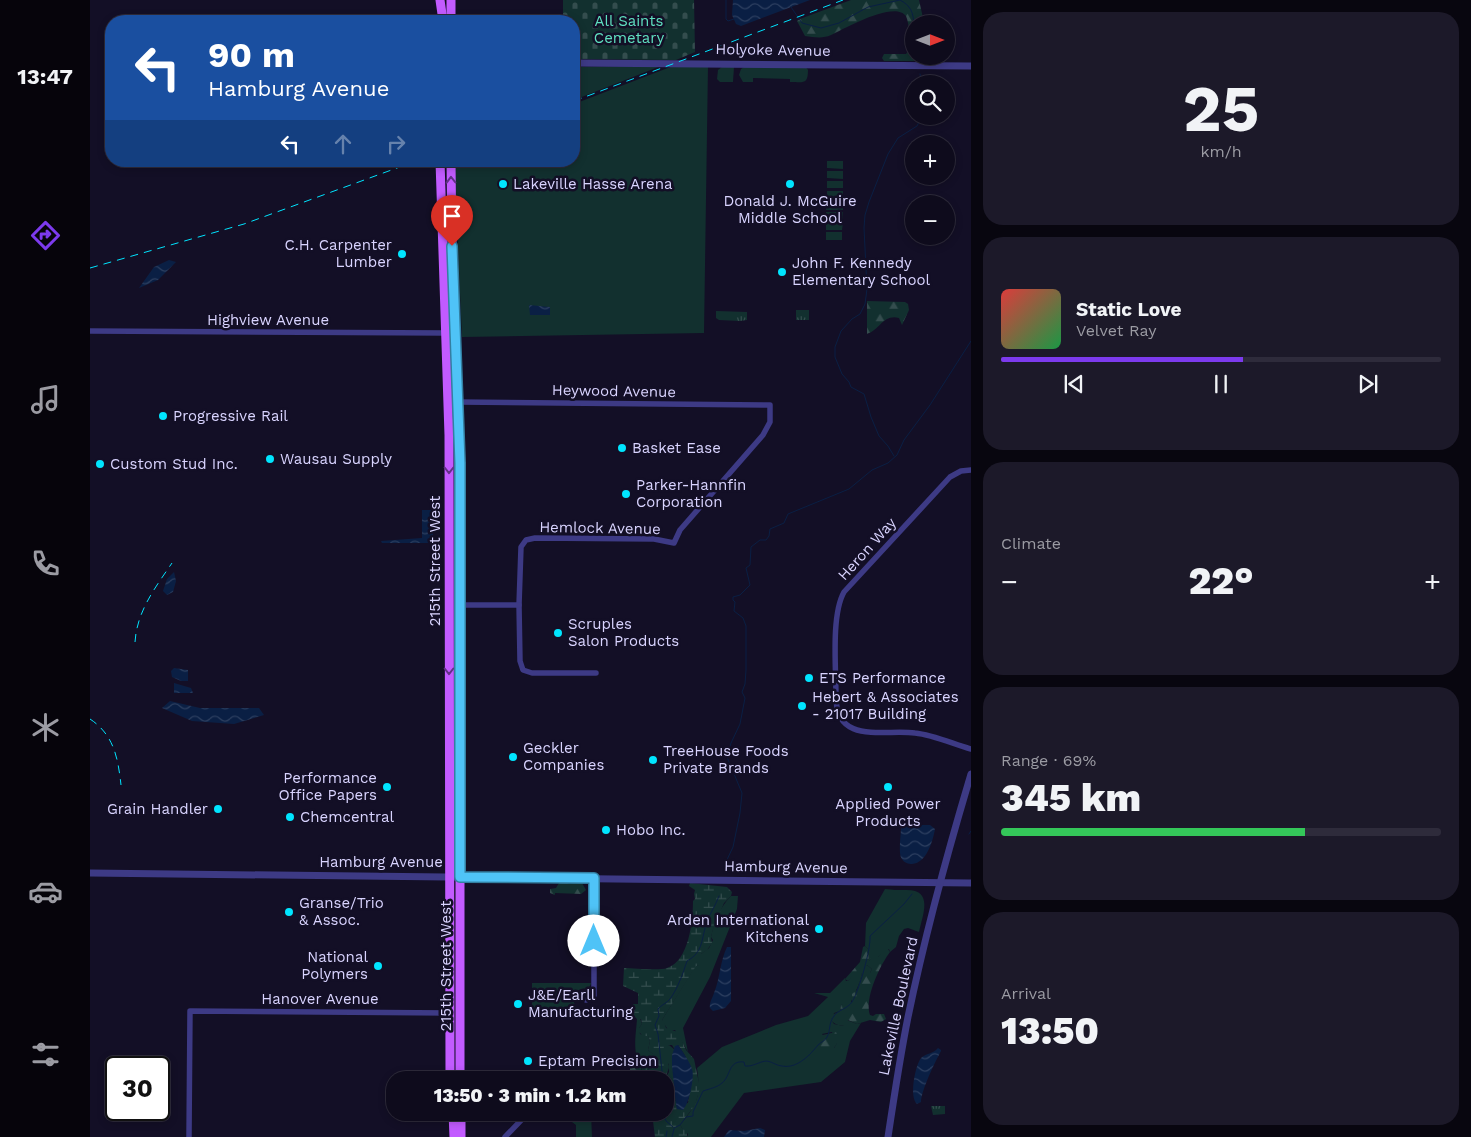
<!DOCTYPE html>
<html lang="en">
<head>
<meta charset="utf-8">
<style>
	body { margin:0; font-family:"Work Sans",sans-serif; background:#1c1929; color:#f1f3f6; height:100vh; display:flex; flex-direction:column; font-size:19px; white-space:nowrap }
	* { box-sizing:border-box; margin:0 }
	p { font-size:16px; color:#9b9ba3 }
	.icon { flex:none; width:28px; height:28px; fill:none; stroke:currentColor; stroke-width:2; stroke-linecap:round; stroke-linejoin:round }
	.map { position:relative; flex:1; overflow:hidden }
	.drawer { display:flex; flex-direction:column; gap:12px; padding:12px; background:#08060f; width:500px }
	.drawer>* { flex:none }
	.top-card { position:absolute; left:15px; top:15px; width:475px; height:152px; border-radius:20px; box-shadow:0 2px 8px #0003,0 0 0 1px #2e2b3b; background:#1a4fa0; color:#fff; overflow:hidden }
	.needle { width:32px; rotate:90deg }
	.buttons { position:absolute; left:815px; top:15px; display:grid; gap:10px }
	.buttons a { display:grid; place-items:center; width:50px; height:50px; border-radius:50%; background:#0e0b1c; box-shadow:0 2px 8px #0003,0 0 0 1px #2e2b3b; font-size:25px }
	.speed { position:absolute; left:15px; top:1056px; display:flex; gap:10px; font-size:25px; font-weight:700; text-align:center }
	.speed>* { display:grid; place-content:center; width:65px; height:65px; border-radius:50%; background:#0e0b1c; box-shadow:0 2px 8px #0003,0 0 0 1px #2e2b3b; line-height:1 }
	.speed .limit { border:2px solid #111; border-radius:8px; background:#fff; color:#111 }
	.pin { position:absolute; display:grid; place-items:center; width:42px; height:42px; color:#fff; margin:-51px -21px; border-radius:50% 50% 50% 0; rotate:-45deg; box-shadow:0 0 5px #0007 }
	.pin .icon { rotate:45deg }
	.me { position:absolute; width:55px; margin:-28px; rotate:0deg; stroke-linejoin:round; filter:drop-shadow(0 0 4px #0008) }
	.turn { display:flex; align-items:center; gap:18px; height:105px; padding:0 20px; font-size:22px }
	.turn .icon { width:65px; height:65px; stroke-width:2.5 }
	.turn b { display:block; font-size:35px; line-height:42px }
	.lanes { display:flex; align-items:center; height:48px; padding:0 20px; background:#0003; justify-content:center; gap:25px; direction:ltr }
	.lanes .off { opacity:.35 }
	.big { font-size:38px; font-weight:800; line-height:1.1 }
	.drawer .widget { flex:1; display:flex; flex-direction:column; justify-content:center; gap:8px; min-width:0; padding:0 18px; border-radius:20px; background:#1c1929 }
	.drawer .dial { align-items:center; gap:0 }
	.dial b { font-size:65px; line-height:1 }
	.song { display:flex; align-items:center; gap:15px }
	.cover { width:60px; height:60px; border-radius:8px; background:linear-gradient(135deg,hsl(0 70% 55%),hsl(140 70% 35%)) }
	.played { height:5px; border-radius:2px; background:linear-gradient(90deg,#7c3aed 55%,#2e2b3b 55%) }
	.keys { display:flex; justify-content:space-around; direction:ltr }
	.heat { display:flex; justify-content:space-between; align-items:center; font-size:28px; direction:ltr }
	.charge { height:8px; border-radius:4px; background:linear-gradient(90deg,#34c759 69%,#2e2b3b 0) }
	.trip { position:absolute; left:296px; top:1071px; width:288px; height:50px; border-radius:20px; background:#0e0b1c; box-shadow:0 2px 8px #0003,0 0 0 1px #2e2b3b; font-weight:800; line-height:50px; text-align:center }
	main { display:flex; flex:1; min-height:0 }
	.tabs { display:flex; flex-direction:column; width:90px; justify-content:space-around; align-items:center; background:#06040b; color:#9b9ba3 }
	.tabs .icon { width:35px; height:35px }
	.tabs .active { color:#7c3aed }
	.tabs b { font-size:22px; color:#f1f3f6 }
	.map>svg:first-child { display:block }
	.green { fill:#12302f; fill-rule:evenodd }
	.forest { fill:url(#forest-firs) }
	.wetland { fill:url(#wetland-marsh) }
	.cemetery { fill:url(#cemetery-stones) }
	.park { fill:url(#park-tufts) }
	.water { fill:url(#water-waves) }
	.lines { fill:none; stroke-linecap:round; stroke-linejoin:round }
	.stream { stroke:#0a1f44; stroke-width:1 }
	.minor { stroke:#3d3a85; stroke-width:5.5 }
	.tertiary { stroke:#3d3a85; stroke-width:7 }
	.primary { stroke:#c25bff; stroke-width:9 }
	.rail { stroke:#00e5ff; stroke-width:1; stroke-dasharray:8 6; stroke-linecap:butt }
	.oneway { stroke:#623188 }
	.route-casing { stroke:#337fa1; stroke-width:12 }
	.route { stroke:#4fc3f7; stroke-width:9 }
	.poi-dot { fill:#00e5ff; stroke:#130f26; stroke-width:2 }
	.labels { text-anchor:middle; stroke-width:5; stroke-linejoin:round; paint-order:stroke }
	.park-label { font-size:15px; fill:#5fe0c0; stroke:#130f26 }
	.street-label { font-size:15px; fill:#d9d4ff; stroke:#130f26 }
	.poi-label { font-size:15px; fill:#d9d4ff; stroke:#130f26; text-anchor:start }
</style>
</head>
<body>
<main>
<nav class="tabs">
<b>13:47</b>
<svg class="icon active" aria-label="directions" viewBox="0 0 24 24"><path d="M12 3l9 9-9 9-9-9zM9 14v-3h6M13 9l2 2-2 2"/></svg>
<svg class="icon" aria-label="music" viewBox="0 0 24 24"><path d="M9 18V5l10-2v13"/><circle cx="6" cy="18" r="3"/><circle cx="16" cy="16" r="3"/></svg>
<svg class="icon" aria-label="phone" viewBox="0 0 24 24"><path d="M5 4h4l2 5-3 2q2 4 5 5l2-3 5 2v4C11 20 4 13 5 4z"/></svg>
<svg class="icon" aria-label="climate" viewBox="0 0 24 24"><path d="M12 3v18M4 7l16 10M4 17L20 7"/></svg>
<svg class="icon" aria-label="car" viewBox="0 0 24 24"><path d="M5 17H2v-5l4-1 3-4h7l3 4 3 1v5h-3M9 17h6M6 11h13"/><circle cx="7" cy="17" r="2"/><circle cx="17" cy="17" r="2"/></svg>
<svg class="icon" aria-label="filters" viewBox="0 0 24 24"><path d="M4 7h16M4 17h16"/><circle cx="9" cy="7" r="2"/><circle cx="15" cy="17" r="2"/></svg>
</nav>
<div class="map">
<svg width="881" height="1137" viewBox="0 0 881 1137">
	<defs>
		<pattern id="forest-firs" width="22" height="20" patternUnits="userSpaceOnUse" patternTransform="scale(1.25)"><rect width="22" height="20" fill="#12302f"/><path d="M5 1l3.5 6h-7zM16 11l3.5 6h-7z" fill="#344d4e"/></pattern>
		<pattern id="wetland-marsh" width="20" height="14" patternUnits="userSpaceOnUse" patternTransform="scale(1.25)"><rect width="20" height="14" fill="#12302f"/><path d="M1 5h8M5 5V1M11 12h8M15 12V8" fill="none" stroke="#344d4e"/></pattern>
		<pattern id="cemetery-stones" width="16" height="16" patternUnits="userSpaceOnUse" patternTransform="scale(1.25)"><rect width="16" height="16" fill="#12302f"/><path d="M2 7V4a2 2 0 0 1 4 0v3zM10 15v-3a2 2 0 0 1 4 0v3z" fill="#344d4e"/></pattern>
		<pattern id="park-tufts" width="24" height="20" patternUnits="userSpaceOnUse" patternTransform="scale(1.25)"><rect width="24" height="20" fill="#12302f"/><path d="M3 7l-1-3M5 7V3M7 7l1-3M15 17l-1-3M17 17v-4M19 17l1-3" fill="none" stroke="#344d4e"/></pattern>
		<pattern id="water-waves" width="16" height="10" patternUnits="userSpaceOnUse" patternTransform="scale(1.25)"><rect width="16" height="10" fill="#0a1f44"/><path d="M0 5q4-4 8 0t8 0" fill="none" stroke="#2d3f60"/></pattern>
	</defs>
	<rect width="100%" height="100%" fill="#130f26"/>
	<!-- green -->
	<g class="green">
		<polygon points="571,66 484,100 484,67"/>
		<polygon points="583,66 618,66 614,333 372,337 364,161 484,161 484,104"/>
		<polygon points="633,66 644,67 643,82 630,82 627,79 628,70"/>
		<path d="M654,67h62l2,3c0,15 -5,12 -18,12v-3l-37,-1v4h-10l-4,-7 2,-6z"/>
		<polygon points="737,161 753,161 753,169 737,168"/>
		<polygon points="737,171 753,171 753,179 737,178"/>
		<rect x="737" y="181" width="16" height="7"/>
		<rect x="737" y="191" width="16" height="7"/>
		<polygon points="737,202 753,202 753,210 736,210"/>
		<polygon points="736,212 753,212 752,220 736,220"/>
		<polygon points="736,222 753,222 752,230 736,230"/>
		<rect x="736" y="232" width="16" height="8"/>
		<path d="M795,889c7,1 13,1 20,1 29,-1 18,24 14,42l-11,-4 -4,1 -5,7 -3,11 -6,5 -1,-3 -11,8h-5l-4,4 -1,-12 -3,-3 1,-23z"/>
		<path d="M641,896h7l-1,13 -27,68 -27,51 5,24 -13,-22h-7l-6,-10 34,-55 2,1 3,-12 8,-6 4,-8 -2,-3c3,-15 9,-30 20,-41z"/>
		<path d="M777,965l5,4 -2,4h-8c-2,11 -7,19 -11,29l-10,3 -1,6 -6,2 -2,8 2,3 9,2 4,-6 10,4 4,-1 -11,18 -5,21 -24,20 -77,11 -33,44h-24l1,-3 -6,-6 -2,-3c18,-22 21,-29 17,-57l25,-21 54,-22 32,-9 20,-19 -14,-4h16l15,-15 1,3h2l9,-12zM742,1032l5,11 -3,5 -12,-14z"/>
		<path d="M442,983h59c0,1 -1,3 -2,4 -2,2 -5,1 -8,2 -10,4 -9,15 -2,21l-2,4 -45,1z"/>
		<path d="M550,1018l2,6 -3,4 1,6 8,2 2,5 -2,9 5,4 12,-5 4,-4 6,5 -3,5 4,46 -2,-2 -9,9v-24l3,-2 -2,-5 3,-5v-8l-10,-3 -4,4v8l5,2 3,5h-10l-4,-6 -2,-15 -6,2 1,13 -2,6h-4l1,-5 -4,-4 3,-1 -1,-5 3,-4c-5,-13 -2,-28 -1,-42z"/>
		<polygon points="470,1113 501,1113 502,1137 486,1137 486,1125"/>
	</g>
	<!-- forest -->
	<g class="forest">
		<path d="M761,0h68l4,18 -1,6h-8v32h6l2,5h-38l-2,-3 2,-4h22l3,-4c0,-10 1,-25 -3,-34 -11,-16 -61,12 -75,19 -9,4 -17,2 -26,1l-8,-15 3,-2z"/>
		<path d="M777,301l38,1 3,2 1,6 -7,15 -3,-7c-16,-4 -19,12 -32,16z"/>
		<polygon points="479,881 492,883 496,890 491,894 465,893 465,895 460,893 460,889 466,888 469,883"/>
		<path d="M775,946l3,3 1,12 3,-4h6l9,-9 3,4c-10,13 -26,47 -20,63l3,1 3,-2h8l2,5 -5,3 -11,-2 -13,4 -9,-4 -2,5c-5,2 -12,-1 -15,-5l1,-5 8,-4 1,-6 7,-4 4,1v-8l5,-4 5,-17 4,-2 4,2 2,-4 -5,-4 -5,4 -2,-1 -12,13 -3,-2 15,-17 3,-15z"/>
		<path d="M746,1032l3,7c-3,7 -7,14 -15,13l-8,-12 2,-4z"/>
		<polygon points="545,1056 548,1061 545,1065 546,1070 543,1071 547,1075 546,1080 540,1080 540,1057"/>
	</g>
	<!-- wetland -->
	<g class="wetland">
		<path d="M600,883l37,4 5,5 -1,4 -7,7 -11,26 -2,8 1,6 -5,7 -6,4 1,11 -6,1 -34,54 2,1 2,7 12,4 8,18 8,9 6,29 -5,17 -15,20 2,3 5,3v6h-32l-3,-24 13,-1v-6l5,-2 3,-5 3,2v4l12,-2c4,-24 6,-37 -10,-58l-3,5 -3,-5h-3l-4,6h-3l-8,4 -6,-5 2,-9 -2,-5h-5l-4,-4v-4l3,-4 -1,-5h-4l-5,-5 1,-10h5v-11l-15,-7 1,-18c10,0 35,3 43,0 22,-7 26,-47 26,-67l2,-2 -1,-5 1,-4 -6,-4z"/>
		<polygon points="552,1058 557,1059 559,1074 563,1080 550,1080 552,1074"/>
		<path d="M570,1058h5c7,9 3,11 1,19l2,5 -2,2 -6,-9 -6,-2 1,-8z"/>
	</g>
	<!-- cemetery -->
	<polygon class="cemetery" points="473,0 604,0 605,52 586,60 484,59 484,21 473,21"/>
	<!-- park -->
	<g class="park">
		<rect x="706" y="310" width="13" height="10"/>
		<polygon points="626,311 657,312 657,320 650,321 629,320 626,318"/>
		<polygon points="841,1106 855,1106 855,1114 843,1115"/>
	</g>
	<!-- water -->
	<g class="water">
		<polygon points="643,0 720,0 651,26 646,24 642,15"/>
		<polygon points="79,260 86,262 68,280 49,288 64,267"/>
		<polygon points="439,305 460,307 460,315 440,315"/>
		<polygon points="332,510 343,510 343,543 292,543 291,541 332,538"/>
		<polygon points="84,572 86,581 83,592 77,595 73,591 77,579"/>
		<polygon points="84,668 98,670 98,681 91,681 82,677 81,671"/>
		<polygon points="84,683 101,688 103,693 84,693"/>
		<polygon points="80,701 110,708 169,708 174,715 144,724 102,721 72,708"/>
		<path d="M815,825h25l5,4c-2,11 -8,34 -23,35 -3,0 -8,-1 -10,-5 -4,-5 -1,-24 -1,-32z"/>
		<path d="M637,947h4v54l-6,7 -12,3 -3,-3c-1,-5 2,-9 4,-15 6,-14 6,-32 13,-46z"/>
		<path d="M588,1045c3,4 13,19 14,24 3,8 -3,35 -9,41l-6,-1 -1,-4 -4,-39v-11l3,-9z"/>
		<path d="M848,1048l3,2v1c-6,11 -20,40 -20,51l-4,2c-8,-7 -2,-38 4,-46 5,-5 12,-4 17,-10z"/>
		<polygon points="670,1128 675,1130 674,1137 634,1137 639,1130 654,1131"/>
	</g>
	<g class="lines">
		<!-- stream -->
		<g class="stream">
			<polyline points="636,0 636,19 638,21 644,19"/>
			<path d="M701,7l11,16 19,5 18,-5 29,-16 32,-7c11,6 13,12 14,24"/>
			<polyline points="830,74 832,84"/>
			<polyline points="804,456 798,446 789,436 781,417 774,394 761,387 759,382 752,374 745,357 745,347 751,331 762,319 770,314 775,304 777,289 774,228 775,215 779,202 798,154 808,138 827,126 832,116"/>
			<polyline points="879,834 881,831"/>
			<polyline points="634,866 643,847 650,813 652,793 637,757 641,743 650,724 655,698 652,692 655,684 656,670 656,626 653,618 644,611 645,602 643,600 643,597 650,595 660,585 656,568 660,565 661,547 670,540 676,540 679,536 680,529 694,523 698,514 759,489 782,470 798,463 807,455 814,440 840,405 881,341"/>
			<path d="M573,1080l-5,-46 -3,-9 4,-9 -1,-7c3,-4 9,-6 12,-10 8,-11 13,-26 17,-38 17,-9 14,-23 20,-39 3,-9 9,-17 12,-26"/>
			<polyline points="575,1108 576,1113 574,1116 576,1121 583,1127"/>
			<path d="M584,1128l6,-3 6,-8 7,-1v-4l10,-21c6,-2 15,-4 19,-8 9,-7 6,-23 22,-21l1,4c8,1 15,-5 22,-5 6,1 10,5 15,5 15,3 28,-11 36,-21 3,-3 7,-4 9,-8 4,-7 1,-13 7,-21 4,-6 13,-7 18,-14 7,-11 19,-53 18,-66l34,-32 8,-10"/>
			<polyline points="576,1137 577,1131"/>
			<polyline points="582,1137 584,1129"/>
		</g>
		<!-- minor -->
		<g class="minor">
			<polyline points="0,331 356,333"/>
			<polyline points="368,402 680,405 680,422 673,435 590,530 584,543 564,539 445,538 436,540 431,547 429,605 430,661 433,670 442,673 506,673"/>
			<path d="M881,470l-10,1 -11,6 -106,115c-13,23 -8,76 -8,105 0,48 48,32 79,36 19,2 38,11 56,16"/>
			<polyline points="371,605 429,605"/>
			<polyline points="496,1000 504,996 504,878"/>
			<polyline points="99,1137 100,1011 360,1013"/>
			<polyline points="415,1137 439,1112"/>
		</g>
		<!-- tertiary -->
		<g class="tertiary">
			<polyline points="484,63 881,66"/>
			<polyline points="0,873 881,883"/>
			<path d="M798,1137c6,-40 12,-80 20,-120 17,-82 39,-163 63,-243"/>
		</g>
		<!-- primary -->
		<g class="primary">
			<polyline points="350,0 353,21"/>
			<polyline points="361,0 361,21"/>
			<polyline points="350,161 359,435 360,1080"/>
			<polyline points="361,161 362,246 370,463 370,1080"/>
			<polyline points="363,1112 364,1137"/>
			<polyline points="371,1112 371,1137"/>
		</g>
		<!-- rail -->
		<g class="rail">
			<polyline points="484,101 753,0"/>
			<polyline points="0,268 154,224 326,161"/>
			<path d="M45,642c2,-31 20,-54 37,-79"/>
			<path d="M0,719c24,16 28,39 31,66"/>
		</g>
	</g>
	<!-- one-way arrows -->
	<defs><path id="oneway-chevron" d="M-2-3.5L2.5 0L-2 3.5" fill="none" stroke-width="1.6" stroke-linecap="round" stroke-linejoin="round" transform="scale(1.25)"/></defs>
	<g class="oneway">
		<use href="#oneway-chevron" transform="translate(361 180) rotate(-91)"/>
		<use href="#oneway-chevron" transform="translate(359 470) rotate(90)"/>
		<use href="#oneway-chevron" transform="translate(359 671) rotate(90)"/>
	</g>
	<g class="lines">
		<!-- route casing -->
		<g class="route-casing">
			<polyline id="route" points="362,246 370,463 370,877 504,878 504,941"/>
		</g>
		<!-- route -->
		<use href="#route" class="route"/>
	</g>
	<!-- markers -->
	<g class="poi-dot">
		<circle cx="413" cy="184" r="5"/>
		<circle cx="700" cy="184" r="5"/>
		<circle cx="312" cy="254" r="5"/>
		<circle cx="692" cy="272" r="5"/>
		<circle cx="73" cy="416" r="5"/>
		<circle cx="532" cy="448" r="5"/>
		<circle cx="180" cy="459" r="5"/>
		<circle cx="10" cy="464" r="5"/>
		<circle cx="536" cy="494" r="5"/>
		<circle cx="468" cy="633" r="5"/>
		<circle cx="719" cy="678" r="5"/>
		<circle cx="712" cy="706" r="5"/>
		<circle cx="423" cy="757" r="5"/>
		<circle cx="563" cy="760" r="5"/>
		<circle cx="297" cy="787" r="5"/>
		<circle cx="798" cy="787" r="5"/>
		<circle cx="128" cy="809" r="5"/>
		<circle cx="200" cy="817" r="5"/>
		<circle cx="516" cy="830" r="5"/>
		<circle cx="199" cy="912" r="5"/>
		<circle cx="729" cy="929" r="5"/>
		<circle cx="288" cy="966" r="5"/>
		<circle cx="428" cy="1004" r="5"/>
		<circle cx="438" cy="1061" r="5"/>
	</g>
	<g class="labels">
		<!-- park labels -->
		<g class="park-label">
			<text x="539" y="26">All Saints<tspan x="539" dy="17">Cemetary</tspan></text>
		</g>
		<!-- street labels -->
		<g class="street-label">
			<text transform="translate(683 50) rotate(1)" y="5">Holyoke Avenue</text>
			<text x="178" y="325">Highview Avenue</text>
			<text transform="translate(524 391) rotate(1)" y="5">Heywood Avenue</text>
			<text transform="translate(510 528) rotate(1)" y="5">Hemlock Avenue</text>
			<text transform="translate(777 549) rotate(-48)" y="5">Heron Way</text>
			<text transform="translate(345 561) rotate(-90)" y="5">215th Street West</text>
			<text x="291" y="867">Hamburg Avenue</text>
			<text transform="translate(696 867) rotate(1)" y="5">Hamburg Avenue</text>
			<text transform="translate(356 966) rotate(-90)" y="5">215th Street West</text>
			<text x="230" y="1004">Hanover Avenue</text>
			<text transform="translate(808 1006) rotate(-78)" y="5">Lakeville Boulevard</text>
		</g>
		<!-- poi labels -->
		<g class="poi-label">
			<text x="423" y="189">Lakeville Hasse Arena</text>
			<text x="700" y="206" text-anchor="middle">Donald J. McGuire<tspan x="700" dy="17">Middle School</tspan></text>
			<text x="302" y="250" text-anchor="end">C.H. Carpenter<tspan x="302" dy="17">Lumber</tspan></text>
			<text x="702" y="268">John F. Kennedy<tspan x="702" dy="17">Elementary School</tspan></text>
			<text x="83" y="421">Progressive Rail</text>
			<text x="542" y="453">Basket Ease</text>
			<text x="190" y="464">Wausau Supply</text>
			<text x="20" y="469">Custom Stud Inc.</text>
			<text x="546" y="490">Parker-Hannfin<tspan x="546" dy="17">Corporation</tspan></text>
			<text x="478" y="629">Scruples<tspan x="478" dy="17">Salon Products</tspan></text>
			<text x="729" y="683">ETS Performance</text>
			<text x="722" y="702">Hebert &amp; Associates<tspan x="722" dy="17">- 21017 Building</tspan></text>
			<text x="433" y="753">Geckler<tspan x="433" dy="17">Companies</tspan></text>
			<text x="573" y="756">TreeHouse Foods<tspan x="573" dy="17">Private Brands</tspan></text>
			<text x="287" y="783" text-anchor="end">Performance<tspan x="287" dy="17">Office Papers</tspan></text>
			<text x="798" y="809" text-anchor="middle">Applied Power<tspan x="798" dy="17">Products</tspan></text>
			<text x="118" y="814" text-anchor="end">Grain Handler</text>
			<text x="210" y="822">Chemcentral</text>
			<text x="526" y="835">Hobo Inc.</text>
			<text x="209" y="908">Granse/Trio<tspan x="209" dy="17">&amp; Assoc.</tspan></text>
			<text x="719" y="925" text-anchor="end">Arden International<tspan x="719" dy="17">Kitchens</tspan></text>
			<text x="278" y="962" text-anchor="end">National<tspan x="278" dy="17">Polymers</tspan></text>
			<text x="438" y="1000">J&amp;E/Earll<tspan x="438" dy="17">Manufacturing</tspan></text>
			<text x="448" y="1066">Eptam Precision</text>
		</g>
	</g>
</svg>
<div class="buttons">
<a><svg class="needle" viewBox="-14 -14 28 28"><path d="M0-13l5 13h-10z" fill="#e53935"/><path d="M0 13l5-13h-10z" fill="#9b9ba3"/></svg></a>
<a><svg class="icon" aria-label="search" viewBox="0 0 24 24"><circle cx="10" cy="10" r="6"/><path d="M15 15l6 6"/></svg></a>
<a>+</a>
<a>−</a>
</div>
<div class="speed"><div class="limit">30</div></div>
<div class="pin" style="left:362px;top:246px;background:#d93025"><svg class="icon" aria-label="arrive" viewBox="0 0 24 24"><path d="M6 21V4h12l-3 4 3 4H6"/></svg></div>
<svg class="me" style="left:504px;top:941px" viewBox="-20 -20 40 40"><circle r="19" fill="#fff"/><path d="M0-13L10 11 0 6-10 11z" fill="#4fc3f7"/></svg>
<div class="trip">13:50 · 3 min · 1.2 km</div>
<div class="top-card">
<div class="turn"><svg class="icon" aria-label="left" viewBox="0 0 24 24"><path d="M17 20v-9H6M10 6l-5 5 5 5"/></svg><div><b>90 m</b>Hamburg Avenue</div></div>
<div class="lanes"><svg class="icon" aria-label="left" viewBox="0 0 24 24"><path d="M17 20v-9H6M10 6l-5 5 5 5"/></svg><svg class="icon off" aria-label="ahead" viewBox="0 0 24 24"><path d="M12 20V5M6 11l6-6 6 6"/></svg><svg class="icon off" aria-label="right" viewBox="0 0 24 24"><path d="M7 20v-9h11M14 6l5 5-5 5"/></svg></div>
</div>
</div>
<section class="drawer">
<div class="widget dial"><b>25</b><p>km/h</p></div>
<div class="widget">
<div class="song"><i class="cover"></i><div><b>Static Love</b><p>Velvet Ray</p></div></div>
<div class="played"></div>
<div class="keys"><svg class="icon" aria-label="previous" viewBox="0 0 24 24"><path d="M18 5L8 12l10 7zM5 5v14"/></svg><svg class="icon" aria-label="pause" viewBox="0 0 24 24"><path d="M8 5v14M16 5v14"/></svg><svg class="icon" aria-label="next" viewBox="0 0 24 24"><path d="M6 5l10 7-10 7zM19 5v14"/></svg></div>
</div>
<div class="widget"><p>Climate</p>
<div class="heat"><a>−</a><b class="big">22°</b><a>+</a></div>
</div>
<div class="widget"><p>Range · 69%</p><b class="big">345 km</b><div class="charge"></div></div>
<div class="widget"><p>Arrival</p><b class="big">13:50</b></div>
</section>
</main>
</body>
</html>
